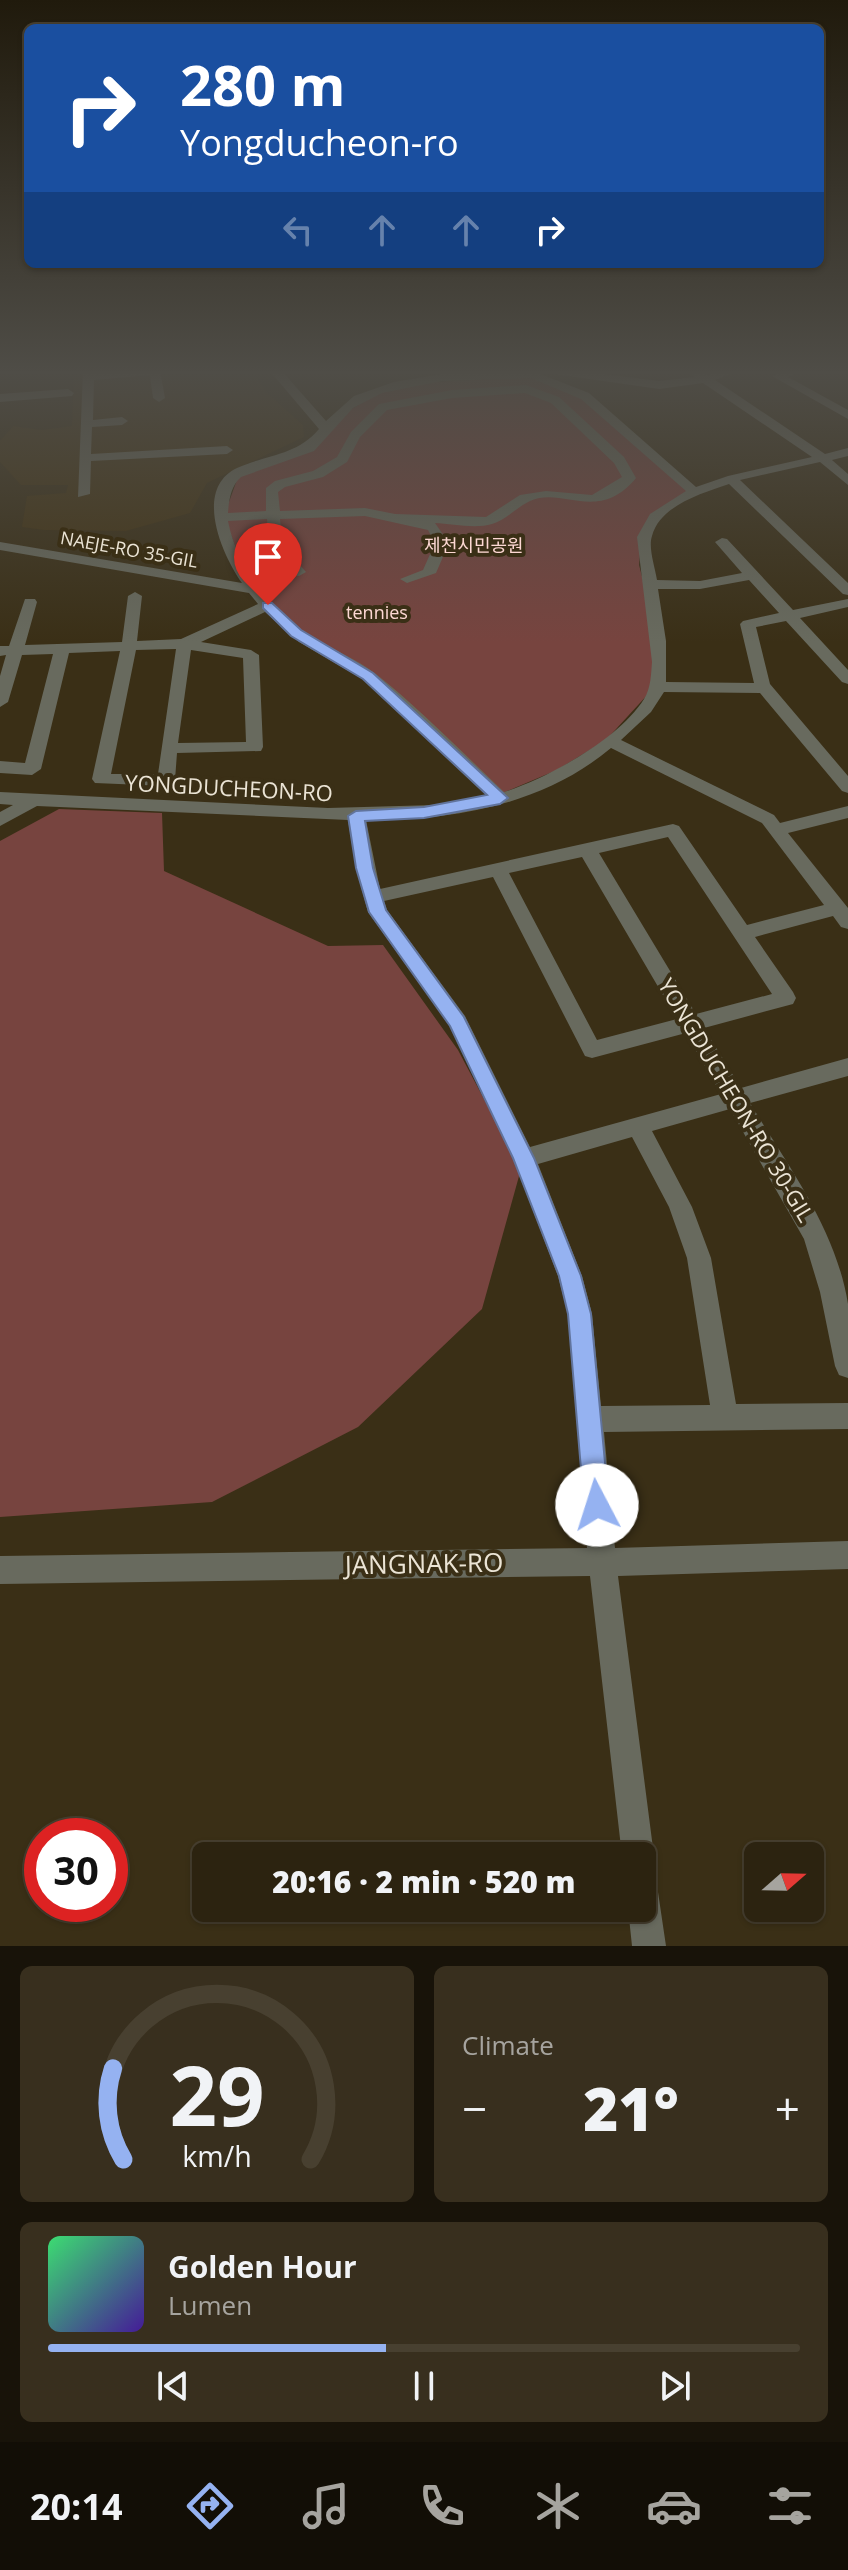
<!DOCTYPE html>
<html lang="en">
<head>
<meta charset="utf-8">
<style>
	body { margin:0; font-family:"Open Sans","Noto Sans KR",sans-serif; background:#382f1e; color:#f1f3f6; height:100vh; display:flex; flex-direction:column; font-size:30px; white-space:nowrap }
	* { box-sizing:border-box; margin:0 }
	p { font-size:26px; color:#a6a49f }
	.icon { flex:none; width:44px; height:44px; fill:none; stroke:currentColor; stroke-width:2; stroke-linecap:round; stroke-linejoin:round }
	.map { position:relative; height:1946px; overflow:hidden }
	.sheet { display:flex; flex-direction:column; gap:20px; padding:20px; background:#181309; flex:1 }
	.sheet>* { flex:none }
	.banner { position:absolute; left:24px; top:24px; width:800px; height:244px; border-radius:12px; box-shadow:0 2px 6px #0004,0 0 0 2px #484030; background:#1a4fa0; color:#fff; overflow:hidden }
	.needle { width:52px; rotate:70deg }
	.controls { position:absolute; left:744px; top:1842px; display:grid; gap:16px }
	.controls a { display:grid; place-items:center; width:80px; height:80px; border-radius:12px; background:#2c2310; box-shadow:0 2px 6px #0004,0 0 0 2px #484030; font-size:40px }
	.speed { position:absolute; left:24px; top:1818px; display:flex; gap:16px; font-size:40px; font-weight:700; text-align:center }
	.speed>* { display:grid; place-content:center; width:104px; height:104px; border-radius:50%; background:#2c2310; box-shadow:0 2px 6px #0004,0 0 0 2px #484030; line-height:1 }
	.speed .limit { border:12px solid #d22; background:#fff; color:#111 }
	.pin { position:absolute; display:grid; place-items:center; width:68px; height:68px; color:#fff; margin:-82px -34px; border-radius:50% 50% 50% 0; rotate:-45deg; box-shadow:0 0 8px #0007 }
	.pin .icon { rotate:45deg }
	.me { position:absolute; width:88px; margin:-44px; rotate:355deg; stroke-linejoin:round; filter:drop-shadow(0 0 6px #0008) }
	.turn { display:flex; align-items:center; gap:28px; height:168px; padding:0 24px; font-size:36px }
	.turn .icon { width:104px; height:104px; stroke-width:2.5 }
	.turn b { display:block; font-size:56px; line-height:68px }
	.lanes { display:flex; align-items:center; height:76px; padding:0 24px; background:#0003; justify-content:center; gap:40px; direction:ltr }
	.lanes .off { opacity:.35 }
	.big { font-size:60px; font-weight:800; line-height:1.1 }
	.sheet .widget { flex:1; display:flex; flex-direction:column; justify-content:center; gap:12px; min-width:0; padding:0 28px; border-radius:12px; background:#382f1e }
	.sheet .dial { align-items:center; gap:0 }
	.dial svg { height:208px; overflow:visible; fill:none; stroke:#484030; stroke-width:7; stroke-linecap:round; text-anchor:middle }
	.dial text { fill:#f1f3f6; stroke:none }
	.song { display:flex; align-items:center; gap:24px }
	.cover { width:96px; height:96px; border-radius:12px; background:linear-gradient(135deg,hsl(140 70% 55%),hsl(260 70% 35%)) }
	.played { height:8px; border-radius:4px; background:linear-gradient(90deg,#95b2f1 45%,#484030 45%) }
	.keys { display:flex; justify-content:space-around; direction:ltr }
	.heat { display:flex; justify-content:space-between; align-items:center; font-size:44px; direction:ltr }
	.sheet .tiles { flex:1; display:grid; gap:20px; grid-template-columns:1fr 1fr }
	.widget:last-child { grid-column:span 2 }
	.trip { position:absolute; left:192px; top:1842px; width:464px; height:80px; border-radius:12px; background:#2c2310; box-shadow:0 2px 6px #0004,0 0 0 2px #484030; font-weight:800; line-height:80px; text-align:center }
	.tab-bar { display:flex; height:128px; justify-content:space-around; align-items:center; background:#120e06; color:#a6a49f }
	.tab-bar .icon { width:56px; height:56px }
	.tab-bar .current { color:#95b2f1 }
	.tab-bar b { font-size:36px; color:#f1f3f6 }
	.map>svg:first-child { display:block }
	.built { fill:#433414 }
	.green { fill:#77443f }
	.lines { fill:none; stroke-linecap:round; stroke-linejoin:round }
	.minor { fill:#686a5e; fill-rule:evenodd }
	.route { fill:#95b2f1; stroke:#61749d; stroke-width:2 }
	.labels { text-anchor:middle; stroke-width:8; stroke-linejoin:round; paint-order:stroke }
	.far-park-label { font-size:18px; fill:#fdd8d3; stroke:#3a2f16 }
	.far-street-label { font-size:18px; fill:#ebe4d5; stroke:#3a2f16 }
	.street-label { font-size:22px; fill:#ebe4d5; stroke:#3a2f16 }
	.near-street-label { font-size:26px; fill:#ebe4d5; stroke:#3a2f16 }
</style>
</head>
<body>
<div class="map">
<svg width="848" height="1946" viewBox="0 0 848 1946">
	<rect width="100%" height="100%" fill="#3a2f16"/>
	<!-- built -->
	<polygon class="built" points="74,370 252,370 266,392 303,425 304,437 207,483 190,513 126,531 44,530 22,527 27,496 66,493 68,485 21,485 0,462 0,441 13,426 41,430 72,426"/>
	<!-- green -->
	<g class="green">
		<polygon points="530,377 582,397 687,491 659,510 641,541 639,565 645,588 654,663 650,692 606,740 557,770 500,794 416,714 296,633 251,589 224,516 238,477 316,448 348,411 383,391 434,382"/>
		<polygon points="59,809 162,813 164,871 328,946 383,945 458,1050 521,1169 482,1309 358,1427 212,1502 0,1517 0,841"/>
	</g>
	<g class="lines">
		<!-- minor -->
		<g class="minor">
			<polygon points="83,370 95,370 95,373 160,370 165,398 159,402 153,398 150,375 94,380 93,420 122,417 128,421 122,425 92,427 91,454 227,446 233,450 227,454 91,461 90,494 78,497"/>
			<path d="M269,370h12l45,51 28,-25 40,-14 48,-8 88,-4 59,23 107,94 32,-11 84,-19 -109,-74 -44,6 -111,-16 -6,-3h30l87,11 36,-4 -9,-7h13l8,5 16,-5h17l-25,10 110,74 23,-6v8l-16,4 16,14v11l-28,-23 -80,18 108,103v12l-5,-1 -114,-110c-26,9 -69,21 -77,52 -4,12 3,31 5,44l43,1 42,-8 -27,-31 7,-4 5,1 66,71 55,-11v8l-48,11 48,52v14l-6,-2 -56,-61 -30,6 14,57 78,92v17l-6,-2 -82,-98 -96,-1 -13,20 -30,28 153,75 6,8 68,-17v12l-60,15 60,75v21l-7,-2 -8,-11 -78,21 38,55 3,6 -3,6 -89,24 37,60 107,-30v18l-98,27c38,63 86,126 98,201 0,23 0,50 0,74l-9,-3 -4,-9 -15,-74 -16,-53 -74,-130 -78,22 40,76 19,51 25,146 112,-1v26l-244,3 11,116 233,-7v28l-230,7 36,280 -5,11 -7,4v-15h-20l-32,-280 -590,8v-28l587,-8 -19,-234 -10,-38 -45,-118 -63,-132 -82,-114 -12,-44 -8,-48 -311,-14 -37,20v-14l13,-7 -13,-1v-12l328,16 107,-3 53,-9 -124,-116 -65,-38 -34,-30 -64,30 50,8 8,5 4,92 -2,4 -84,2 -2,27 -9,6 -71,-3 -3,-4 28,-128 -51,2 -28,116 -9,6 -32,-2v-12l25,2 28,-109 -31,1 -14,47 -8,5v-31l6,-21 -6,1v-10h9l16,-47h10l2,3 -12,43 97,-3 6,-46 7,-4 7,4 -5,45 44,-2 77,-35 -9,-11 -249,-43v-8l242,41c-20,-28 -49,-94 -5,-115 31,-14 59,-12 82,-39zM531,378l50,21 105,92 -36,23 -13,23 15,125c-1,12 -1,26 -8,37 -25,40 -96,79 -140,93 -42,-40 -83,-82 -128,-118 -19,-15 -43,-24 -64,-37 -39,-25 -75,-69 -84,-116l39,-2 2,28 25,28 5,1 7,-4 -23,-26 -3,-27 85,-3 63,14 7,13 -12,27 -23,9 7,4 29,-10 13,-30 -14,-20c17,1 41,6 57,1 14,-4 25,-17 38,-23 33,-15 68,23 106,-23l-12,-21 -65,-60 -33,-12 -74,5 -73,14 -28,28 -14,25 -24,14 -38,10 -9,7v23l-38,2c1,-14 3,-27 13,-36l73,-26 39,-43 29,-15 60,-12zM525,393l26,10 63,60 8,14 -30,18 -46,-4 -26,4 -34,22 -91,-3 -30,-6 -85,3 -2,-19 7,-5 38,-10 24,-15 13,-25 27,-27 65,-12zM749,580l30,33 -36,8 -3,3 14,59 -88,-1v-41l-8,-52h42zM176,649l-18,125h-47l25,-124zM191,650l52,8 3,84 -68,1zM611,748l151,75 62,82 -77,20 -68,-99 -6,-2 -293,65 -14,-69c86,1 177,-15 245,-72zM668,837l104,157 -76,20 -97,-161zM582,857l95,162 -80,21 -88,-167zM493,877l92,179 7,2 94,-25 35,61 -191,53 -65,-131 -78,-106 -3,-9zM632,1137l37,70 18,51 23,147 -109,1 -9,-92 -10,-38 -44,-112z"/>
			<polygon points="786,370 803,370 788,377 848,410 848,419 772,376"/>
			<polygon points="68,389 74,393 72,396 0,402 0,394"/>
			<polygon points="642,1876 654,1880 658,1892 666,1946 632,1946 628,1908 642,1908"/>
		</g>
	</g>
	<!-- sky -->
	<linearGradient id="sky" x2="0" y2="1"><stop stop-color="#201a0c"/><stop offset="0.58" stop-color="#4f4d47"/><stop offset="1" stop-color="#4f4d47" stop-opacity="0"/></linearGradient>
	<rect width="848" height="642" fill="url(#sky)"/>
	<!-- route -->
	<polygon class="route" points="263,603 272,603 301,630 373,673 508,798 500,804 424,818 365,821 373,868 386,910 464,1017 534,1158 581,1276 591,1314 609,1505 606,1513 597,1517 588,1513 584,1505 568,1314 559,1276 513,1158 450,1026 369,912 356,868 348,816 356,811 424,807 487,795 363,679 291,636 263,608"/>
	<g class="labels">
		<!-- far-park labels -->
		<g class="far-park-label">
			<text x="474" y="552">제천시민공원</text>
			<text x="377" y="619">tennies</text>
		</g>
		<!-- far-street labels -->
		<g class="far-street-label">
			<text transform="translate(129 550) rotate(10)" y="6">NAEJE-RO 35-GIL</text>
		</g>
		<!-- street labels -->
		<g class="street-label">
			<text transform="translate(229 788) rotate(3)" y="8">YONGDUCHEON-RO</text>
			<text transform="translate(736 1100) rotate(59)" y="8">YONGDUCHEON-RO 30-GIL</text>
		</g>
		<!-- near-street labels -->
		<g class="near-street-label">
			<text transform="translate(424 1564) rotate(-1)" y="9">JANGNAK-RO</text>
		</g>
	</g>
</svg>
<div class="controls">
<a><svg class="needle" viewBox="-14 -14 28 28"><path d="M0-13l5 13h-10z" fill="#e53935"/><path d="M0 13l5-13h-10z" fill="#a6a49f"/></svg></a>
</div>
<div class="speed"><div class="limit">30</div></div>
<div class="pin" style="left:268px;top:605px;background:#d93025"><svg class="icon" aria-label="arrive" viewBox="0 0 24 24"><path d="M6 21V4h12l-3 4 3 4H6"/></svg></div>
<svg class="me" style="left:597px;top:1505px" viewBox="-20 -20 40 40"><circle r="19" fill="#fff"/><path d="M0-13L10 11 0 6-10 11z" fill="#95b2f1"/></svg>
<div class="trip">20:16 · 2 min · 520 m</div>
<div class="banner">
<div class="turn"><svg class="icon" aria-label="right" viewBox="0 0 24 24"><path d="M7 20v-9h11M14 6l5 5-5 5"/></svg><div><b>280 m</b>Yongducheon-ro</div></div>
<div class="lanes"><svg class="icon off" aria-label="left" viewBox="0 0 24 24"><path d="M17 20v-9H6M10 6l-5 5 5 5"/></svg><svg class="icon off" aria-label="ahead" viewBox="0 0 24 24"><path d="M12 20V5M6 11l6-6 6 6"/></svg><svg class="icon off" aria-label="ahead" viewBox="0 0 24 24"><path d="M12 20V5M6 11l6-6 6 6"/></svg><svg class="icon" aria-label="right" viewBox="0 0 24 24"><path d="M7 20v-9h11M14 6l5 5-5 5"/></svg></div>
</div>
</div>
<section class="sheet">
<div class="tiles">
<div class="widget dial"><svg viewBox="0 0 100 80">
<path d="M14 69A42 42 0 1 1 86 69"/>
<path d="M14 69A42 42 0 0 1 10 34" stroke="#95b2f1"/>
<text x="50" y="56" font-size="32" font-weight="700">29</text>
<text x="50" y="72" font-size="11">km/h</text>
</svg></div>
<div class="widget"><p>Climate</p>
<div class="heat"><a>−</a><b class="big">21°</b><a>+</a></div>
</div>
<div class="widget">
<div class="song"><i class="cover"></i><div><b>Golden Hour</b><p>Lumen</p></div></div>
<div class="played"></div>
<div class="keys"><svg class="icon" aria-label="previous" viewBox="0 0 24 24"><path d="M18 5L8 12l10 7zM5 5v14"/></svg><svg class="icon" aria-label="pause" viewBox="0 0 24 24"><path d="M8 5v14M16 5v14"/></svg><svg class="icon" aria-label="next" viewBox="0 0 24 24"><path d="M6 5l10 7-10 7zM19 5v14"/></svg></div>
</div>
</div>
</section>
<nav class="tab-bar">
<b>20:14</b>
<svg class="icon current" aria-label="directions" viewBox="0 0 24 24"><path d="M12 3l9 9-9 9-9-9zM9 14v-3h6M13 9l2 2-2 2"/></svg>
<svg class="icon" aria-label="music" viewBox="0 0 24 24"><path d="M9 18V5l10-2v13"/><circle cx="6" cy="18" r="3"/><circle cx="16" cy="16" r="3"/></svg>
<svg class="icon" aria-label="phone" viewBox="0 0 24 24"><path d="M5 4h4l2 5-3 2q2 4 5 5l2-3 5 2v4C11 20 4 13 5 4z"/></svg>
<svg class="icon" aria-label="climate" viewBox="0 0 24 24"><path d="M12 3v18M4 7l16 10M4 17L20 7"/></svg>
<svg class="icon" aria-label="car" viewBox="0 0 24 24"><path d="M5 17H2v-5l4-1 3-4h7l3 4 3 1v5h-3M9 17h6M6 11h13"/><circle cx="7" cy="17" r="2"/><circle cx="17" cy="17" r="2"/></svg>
<svg class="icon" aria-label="filters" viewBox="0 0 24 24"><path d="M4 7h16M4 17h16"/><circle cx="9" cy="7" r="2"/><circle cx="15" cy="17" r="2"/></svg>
</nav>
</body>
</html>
